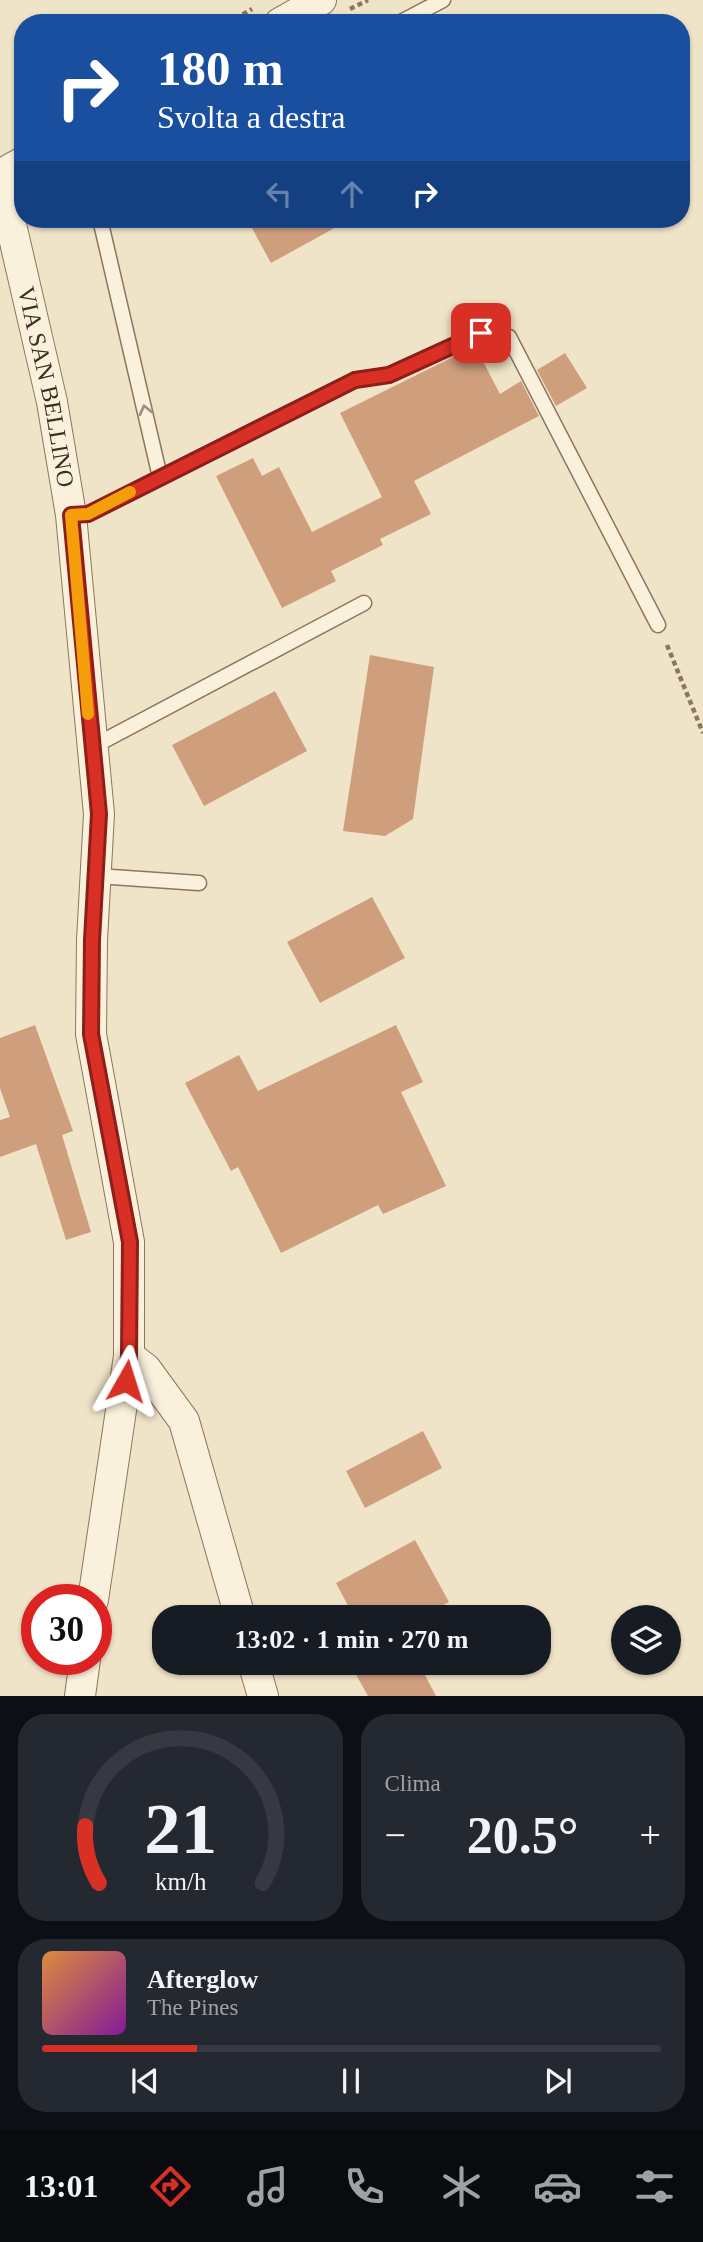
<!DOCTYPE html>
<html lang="it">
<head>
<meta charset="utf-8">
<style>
	body { margin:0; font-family:"Times New Roman",serif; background:#242831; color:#f1f3f6; height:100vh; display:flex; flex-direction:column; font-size:26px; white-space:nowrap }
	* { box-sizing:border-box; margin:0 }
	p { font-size:23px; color:#9ea1a6 }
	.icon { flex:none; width:38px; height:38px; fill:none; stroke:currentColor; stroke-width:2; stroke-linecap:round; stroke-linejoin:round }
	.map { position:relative; height:1696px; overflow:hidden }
	.details { display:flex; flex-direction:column; gap:18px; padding:18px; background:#0d0f14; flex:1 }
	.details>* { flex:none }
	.guide { position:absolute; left:14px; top:14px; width:676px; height:214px; border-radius:28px; box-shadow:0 2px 5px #0004; background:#1a4fa0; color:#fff; overflow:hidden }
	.fabs { position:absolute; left:611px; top:1605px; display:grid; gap:14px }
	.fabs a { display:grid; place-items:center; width:70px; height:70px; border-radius:50%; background:#171b24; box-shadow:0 2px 5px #0004; font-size:35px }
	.speed { position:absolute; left:21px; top:1584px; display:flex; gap:14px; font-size:35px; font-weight:700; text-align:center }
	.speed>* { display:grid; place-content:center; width:91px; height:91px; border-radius:50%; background:#171b24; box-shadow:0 2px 5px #0004; line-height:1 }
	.speed .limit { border:10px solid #d22; background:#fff; color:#111 }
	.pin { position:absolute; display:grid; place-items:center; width:60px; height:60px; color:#fff; margin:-30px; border-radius:14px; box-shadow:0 4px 10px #0006 }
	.me { position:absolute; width:77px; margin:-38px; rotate:6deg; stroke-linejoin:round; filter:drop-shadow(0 0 5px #0008) }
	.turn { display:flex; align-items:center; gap:24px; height:147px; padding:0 28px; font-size:32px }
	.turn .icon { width:91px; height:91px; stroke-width:2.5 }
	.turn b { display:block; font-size:49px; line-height:60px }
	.lanes { display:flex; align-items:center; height:66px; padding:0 28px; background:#0003; justify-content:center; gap:35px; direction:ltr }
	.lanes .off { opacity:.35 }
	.big { font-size:52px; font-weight:700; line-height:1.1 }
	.details .tile { flex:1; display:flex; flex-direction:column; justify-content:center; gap:10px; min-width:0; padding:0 24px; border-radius:28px; background:#242831 }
	.details .dial { align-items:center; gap:0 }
	.dial svg { height:182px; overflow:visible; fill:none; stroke:#363941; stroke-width:7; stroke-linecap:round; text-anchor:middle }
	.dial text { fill:#f1f3f6; stroke:none }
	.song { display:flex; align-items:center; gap:21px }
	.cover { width:84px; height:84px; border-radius:10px; background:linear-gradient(135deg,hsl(30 70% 55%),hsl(290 70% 35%)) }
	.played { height:7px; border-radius:4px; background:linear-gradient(90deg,#d93025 25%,#363941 25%) }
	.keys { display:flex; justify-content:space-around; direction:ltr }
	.heat { display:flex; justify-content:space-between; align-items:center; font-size:38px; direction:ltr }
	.details .tiles { flex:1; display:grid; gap:18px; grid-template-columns:1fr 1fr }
	.tile:last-child { grid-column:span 2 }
	.trip { position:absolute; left:152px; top:1605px; width:399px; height:70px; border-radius:28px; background:#171b24; box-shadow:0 2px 5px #0004; font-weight:700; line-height:70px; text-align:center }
	.tabs { display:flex; height:112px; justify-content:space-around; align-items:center; background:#090b0e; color:#9ea1a6 }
	.tabs .icon { width:49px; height:49px }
	.tabs .active { color:#d93025 }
	.tabs b { font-size:32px; color:#f1f3f6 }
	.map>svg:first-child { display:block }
	.building { fill:#cf9f7d }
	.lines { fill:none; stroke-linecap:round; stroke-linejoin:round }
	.lane-casing { stroke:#8d765c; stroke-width:17 }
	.street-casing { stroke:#8d765c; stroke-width:32 }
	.path { stroke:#8d765c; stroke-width:4.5; stroke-dasharray:5 3.5; stroke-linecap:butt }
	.lane { stroke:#faf1dc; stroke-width:14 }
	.street { stroke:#faf1dc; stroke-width:30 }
	.oneway { stroke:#9c907e }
	.route-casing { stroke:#8d1f18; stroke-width:18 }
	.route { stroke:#d93025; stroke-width:12 }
	.slow { stroke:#f59e0b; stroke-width:12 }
	.labels { text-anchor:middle; stroke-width:6; stroke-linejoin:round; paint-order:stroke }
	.street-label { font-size:24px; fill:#3d2e20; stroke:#f7eed8 }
</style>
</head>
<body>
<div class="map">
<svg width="703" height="1696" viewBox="0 0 703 1696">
	<rect width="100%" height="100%" fill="#f0e4c8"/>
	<!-- building -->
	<g class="building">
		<polygon points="247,219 351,219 271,263"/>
		<polygon points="475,346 500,394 521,381 539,416 414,481 431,514 380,539 383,545 331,571 336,581 282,608 216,476 253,458 262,476 279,467 312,532 382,497 340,413"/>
		<polygon points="565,353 587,388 556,406 537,370"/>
		<polygon points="370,655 434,667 413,819 385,836 343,831"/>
		<polygon points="275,691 307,751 204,806 172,745"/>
		<polygon points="372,897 405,958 320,1003 287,942"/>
		<polygon points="35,1025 73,1131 62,1135 91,1232 66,1240 36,1144 0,1157 0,1120 10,1117 0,1088 0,1038"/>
		<polygon points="396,1025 423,1082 401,1092 446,1186 383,1214 378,1205 281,1253 238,1167 231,1171 185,1083 239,1055 258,1091"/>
		<polygon points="423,1431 442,1468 365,1508 346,1471"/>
		<polygon points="415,1540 449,1602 421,1617 354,1617 336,1583"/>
		<polygon points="349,1662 418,1662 436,1696 368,1696"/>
	</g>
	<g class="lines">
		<!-- lane casing -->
		<g class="lane-casing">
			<g id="lane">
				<polyline points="399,23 443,0"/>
				<polyline points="100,219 160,477"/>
				<polyline points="71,515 88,514 355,380 389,375 481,333 509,337 658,625"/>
				<polyline points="92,742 94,746 364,603"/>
				<polyline points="97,876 199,883"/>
			</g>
		</g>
		<!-- street casing -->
		<g class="street-casing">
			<g id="street">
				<polyline points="280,23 321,0"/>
				<polyline points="0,175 23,162"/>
				<path id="s1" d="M0,177l52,225 19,113 28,299 -7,126 -1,94 38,208v114l-36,244"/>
				<polyline points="129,1356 146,1369 184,1421 240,1617"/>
				<polyline points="253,1662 263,1696"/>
				<polyline points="80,1696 85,1659"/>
			</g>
		</g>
		<!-- path -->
		<g class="path">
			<polyline points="350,9 368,0"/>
			<polyline points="228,23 252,9"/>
			<polyline points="667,645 703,733"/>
		</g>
		<!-- lane -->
		<use href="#lane" class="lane"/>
		<!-- street -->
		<use href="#street" class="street"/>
	</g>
	<!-- one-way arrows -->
	<defs><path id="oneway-chevron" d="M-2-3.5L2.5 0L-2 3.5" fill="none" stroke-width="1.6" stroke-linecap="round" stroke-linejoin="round" transform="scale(1.75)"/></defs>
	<use class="oneway" href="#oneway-chevron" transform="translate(145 410) rotate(-103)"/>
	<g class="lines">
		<!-- route casing -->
		<g class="route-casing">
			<polyline id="route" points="126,1381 129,1356 130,1242 91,1034 92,940 99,814 71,515 88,514 355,380 389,375 481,333"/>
		</g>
		<!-- route -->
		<use href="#route" class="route"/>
		<!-- slow -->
		<polyline class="slow" points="88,714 71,515 88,514 130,492"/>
	</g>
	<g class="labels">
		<!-- street labels -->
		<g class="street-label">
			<text dy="8" stroke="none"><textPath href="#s1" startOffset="215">VIA SAN BELLINO</textPath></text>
		</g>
	</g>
</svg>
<div class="fabs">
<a><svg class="icon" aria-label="layers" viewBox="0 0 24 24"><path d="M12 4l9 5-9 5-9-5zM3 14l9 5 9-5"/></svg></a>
</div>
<div class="speed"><div class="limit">30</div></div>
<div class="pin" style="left:481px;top:333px;background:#d93025"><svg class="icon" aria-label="arrive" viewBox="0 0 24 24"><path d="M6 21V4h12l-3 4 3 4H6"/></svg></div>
<svg class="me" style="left:126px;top:1381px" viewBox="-20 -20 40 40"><path d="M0-17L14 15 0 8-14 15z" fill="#d93025" stroke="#fff" stroke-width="4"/></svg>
<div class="trip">13:02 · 1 min · 270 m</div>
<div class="guide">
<div class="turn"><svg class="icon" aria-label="right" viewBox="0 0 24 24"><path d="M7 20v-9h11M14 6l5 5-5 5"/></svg><div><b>180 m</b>Svolta a destra</div></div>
<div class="lanes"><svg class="icon off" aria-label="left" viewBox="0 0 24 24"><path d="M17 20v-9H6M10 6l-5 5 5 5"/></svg><svg class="icon off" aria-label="ahead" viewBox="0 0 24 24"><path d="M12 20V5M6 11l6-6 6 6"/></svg><svg class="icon" aria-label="right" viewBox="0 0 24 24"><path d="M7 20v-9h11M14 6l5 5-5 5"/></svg></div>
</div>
</div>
<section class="details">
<div class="tiles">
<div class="tile dial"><svg viewBox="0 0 100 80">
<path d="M14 69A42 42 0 1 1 86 69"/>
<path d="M14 69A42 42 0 0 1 8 44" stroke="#d93025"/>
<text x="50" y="56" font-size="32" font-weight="700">21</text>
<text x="50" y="72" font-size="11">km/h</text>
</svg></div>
<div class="tile"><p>Clima</p>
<div class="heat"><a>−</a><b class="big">20.5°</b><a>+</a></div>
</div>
<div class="tile">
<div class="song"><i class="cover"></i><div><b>Afterglow</b><p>The Pines</p></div></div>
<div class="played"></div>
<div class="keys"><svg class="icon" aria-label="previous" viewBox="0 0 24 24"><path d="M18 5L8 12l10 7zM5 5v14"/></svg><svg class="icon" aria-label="pause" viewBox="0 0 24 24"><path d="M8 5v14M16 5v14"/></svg><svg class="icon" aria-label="next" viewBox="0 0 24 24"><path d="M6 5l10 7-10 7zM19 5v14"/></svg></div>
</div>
</div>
</section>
<nav class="tabs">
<b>13:01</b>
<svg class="icon active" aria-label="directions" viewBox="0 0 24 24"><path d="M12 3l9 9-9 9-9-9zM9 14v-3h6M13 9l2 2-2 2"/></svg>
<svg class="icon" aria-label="music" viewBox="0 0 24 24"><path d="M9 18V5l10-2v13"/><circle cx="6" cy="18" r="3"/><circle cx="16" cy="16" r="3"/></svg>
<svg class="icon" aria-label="phone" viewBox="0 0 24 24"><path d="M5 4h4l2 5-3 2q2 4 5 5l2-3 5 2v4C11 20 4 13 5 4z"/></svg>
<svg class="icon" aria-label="climate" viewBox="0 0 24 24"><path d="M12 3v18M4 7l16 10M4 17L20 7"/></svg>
<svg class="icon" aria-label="car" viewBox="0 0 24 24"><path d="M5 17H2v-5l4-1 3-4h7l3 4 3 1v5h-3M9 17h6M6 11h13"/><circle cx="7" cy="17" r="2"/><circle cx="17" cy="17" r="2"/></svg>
<svg class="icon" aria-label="filters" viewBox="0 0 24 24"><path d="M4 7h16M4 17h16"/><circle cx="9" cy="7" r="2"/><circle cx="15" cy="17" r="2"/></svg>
</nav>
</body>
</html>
